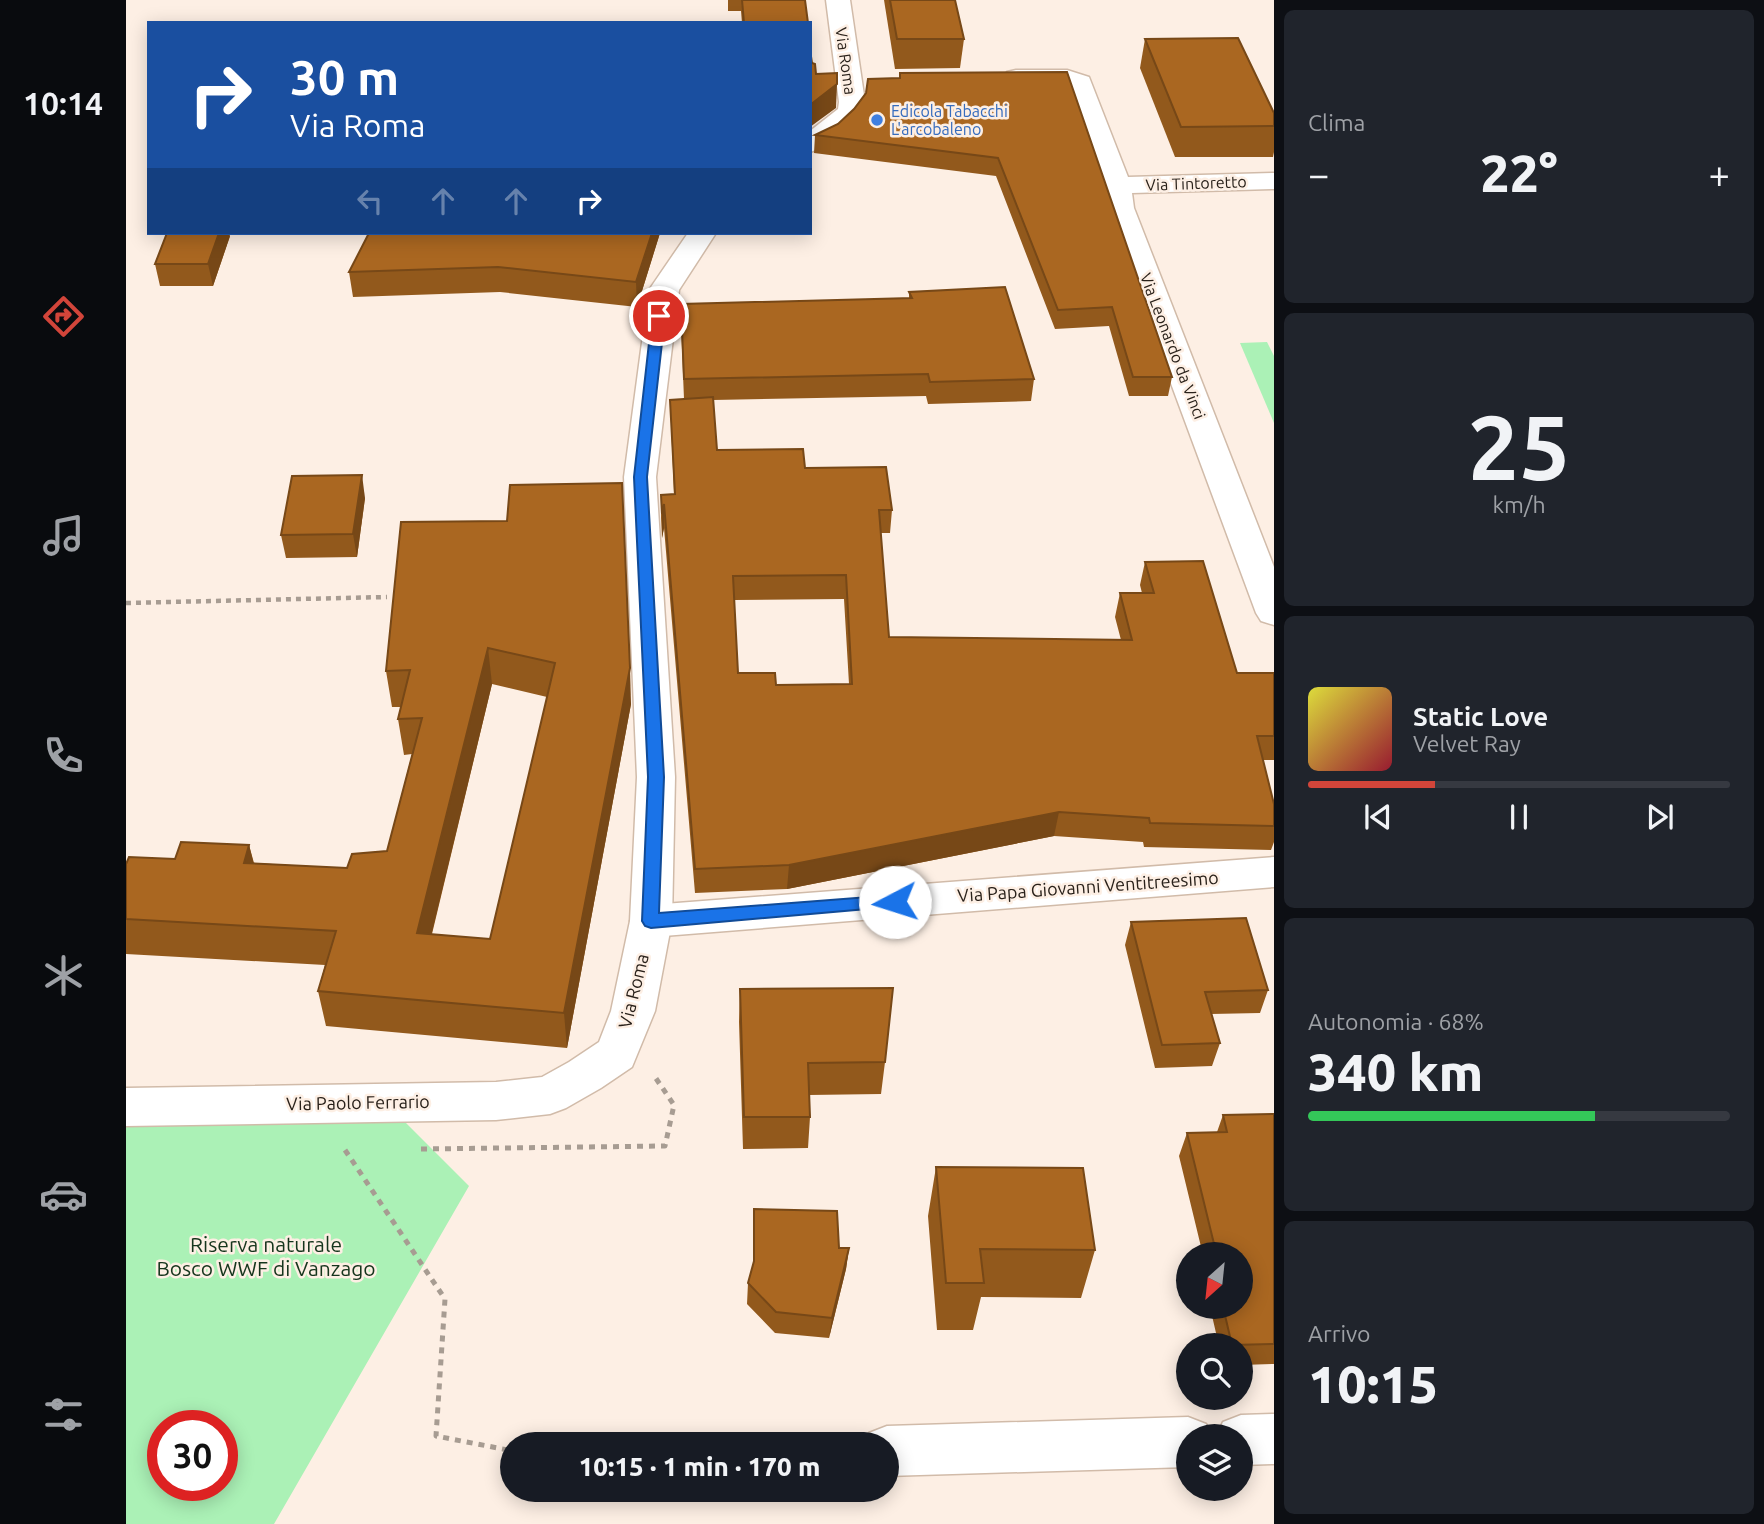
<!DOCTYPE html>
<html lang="it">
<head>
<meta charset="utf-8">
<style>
	body { margin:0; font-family:Ubuntu,sans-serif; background:#20242c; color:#f1f3f6; height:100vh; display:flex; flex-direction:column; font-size:26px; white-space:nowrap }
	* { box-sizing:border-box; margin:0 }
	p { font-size:23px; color:#9ea1a6 }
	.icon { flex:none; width:38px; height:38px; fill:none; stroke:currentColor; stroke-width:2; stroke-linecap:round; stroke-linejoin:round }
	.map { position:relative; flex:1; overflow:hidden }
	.drawer { display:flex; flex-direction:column; gap:10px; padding:10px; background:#0d0f14; width:490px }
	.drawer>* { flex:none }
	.banner { position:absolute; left:21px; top:21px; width:665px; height:214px; border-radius:0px; box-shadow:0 4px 18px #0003; background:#1a4fa0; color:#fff; overflow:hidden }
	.needle { width:46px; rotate:207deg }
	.buttons { position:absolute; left:1050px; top:1242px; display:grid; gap:14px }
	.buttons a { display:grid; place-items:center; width:77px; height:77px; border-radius:50%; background:#171b24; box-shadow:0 4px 18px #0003; font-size:35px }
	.speed { position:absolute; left:21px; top:1410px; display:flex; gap:14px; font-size:35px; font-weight:700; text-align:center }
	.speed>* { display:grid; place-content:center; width:91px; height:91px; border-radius:50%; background:#171b24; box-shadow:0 4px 18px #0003; line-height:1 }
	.speed .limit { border:10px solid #d22; background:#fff; color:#111 }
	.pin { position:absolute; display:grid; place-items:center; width:60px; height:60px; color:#fff; margin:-30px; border:4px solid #fff; border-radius:50%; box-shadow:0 2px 7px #0007 }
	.me { position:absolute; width:77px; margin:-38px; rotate:265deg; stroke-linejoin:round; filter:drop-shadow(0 0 5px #0008) }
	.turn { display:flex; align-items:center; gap:24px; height:147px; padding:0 28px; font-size:32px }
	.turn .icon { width:91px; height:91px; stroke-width:2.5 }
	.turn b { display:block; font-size:49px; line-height:60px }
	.lanes { display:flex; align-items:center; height:66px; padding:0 28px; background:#0003; justify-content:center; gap:35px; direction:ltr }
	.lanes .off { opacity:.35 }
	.big { font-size:52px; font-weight:800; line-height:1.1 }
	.drawer .tile { flex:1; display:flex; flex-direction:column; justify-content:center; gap:10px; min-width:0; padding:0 24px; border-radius:10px; background:#20242c }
	.drawer .dial { align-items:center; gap:0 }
	.dial b { font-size:91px; line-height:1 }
	.song { display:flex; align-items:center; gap:21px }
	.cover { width:84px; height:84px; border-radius:10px; background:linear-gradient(135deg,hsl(60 70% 55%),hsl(350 70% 35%)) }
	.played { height:7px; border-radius:4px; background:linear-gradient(90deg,#d2453a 30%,#363941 30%) }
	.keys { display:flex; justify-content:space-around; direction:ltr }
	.heat { display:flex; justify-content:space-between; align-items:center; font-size:38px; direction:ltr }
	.charge { height:10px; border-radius:5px; background:linear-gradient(90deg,#34c759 68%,#363941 0) }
	.trip { position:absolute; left:374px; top:1432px; width:399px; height:70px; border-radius:35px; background:#171b24; box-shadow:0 4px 18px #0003; font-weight:800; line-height:70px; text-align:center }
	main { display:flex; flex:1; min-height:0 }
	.dock { display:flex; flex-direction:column; width:126px; justify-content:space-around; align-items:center; background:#090b0e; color:#9ea1a6 }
	.dock .icon { width:49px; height:49px }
	.dock .on { color:#d2453a }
	.dock b { font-size:32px; color:#f1f3f6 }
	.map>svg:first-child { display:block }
	.green { fill:#abf1b6; fill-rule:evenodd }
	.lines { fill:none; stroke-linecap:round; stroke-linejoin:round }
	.minor-casing { stroke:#d1bba9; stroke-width:3 }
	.tertiary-casing { stroke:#d1bba9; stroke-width:3 }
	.path-far1 { stroke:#a79c92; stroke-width:4.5; stroke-dasharray:5 5; stroke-linecap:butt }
	.path { stroke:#a79c92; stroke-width:5; stroke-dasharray:6 6; stroke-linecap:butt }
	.minor { fill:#fff; fill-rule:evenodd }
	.tertiary { fill:#fff; fill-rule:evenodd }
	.wall { fill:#92591c; fill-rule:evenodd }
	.shaded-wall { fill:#774817 }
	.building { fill:#aa6721; stroke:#774817; stroke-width:2; fill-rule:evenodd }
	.route { fill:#1a73e8; stroke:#114b97; stroke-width:2 }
	.shop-dot { fill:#3f7fe0; stroke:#fdefe4; stroke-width:2.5 }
	.labels { text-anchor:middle; stroke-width:5; stroke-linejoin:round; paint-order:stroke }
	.far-street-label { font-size:16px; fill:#29211a; stroke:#fdefe4 }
	.far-shop-label { font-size:16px; fill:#366cbe; stroke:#fdefe4; text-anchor:start }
	.street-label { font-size:18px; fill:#29211a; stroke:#fdefe4 }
	.near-park-label { font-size:21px; fill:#15351c; stroke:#fdefe4 }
</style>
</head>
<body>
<main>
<nav class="dock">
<b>10:14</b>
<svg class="icon on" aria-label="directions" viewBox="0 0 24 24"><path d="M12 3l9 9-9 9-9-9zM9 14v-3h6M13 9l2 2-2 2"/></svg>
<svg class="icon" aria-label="music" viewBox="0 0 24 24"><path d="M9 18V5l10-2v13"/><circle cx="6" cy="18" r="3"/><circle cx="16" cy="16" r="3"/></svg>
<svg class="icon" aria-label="phone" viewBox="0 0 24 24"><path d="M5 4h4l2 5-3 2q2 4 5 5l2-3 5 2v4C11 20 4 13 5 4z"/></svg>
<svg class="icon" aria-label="climate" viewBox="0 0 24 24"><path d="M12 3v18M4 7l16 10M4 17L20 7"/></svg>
<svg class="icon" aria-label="car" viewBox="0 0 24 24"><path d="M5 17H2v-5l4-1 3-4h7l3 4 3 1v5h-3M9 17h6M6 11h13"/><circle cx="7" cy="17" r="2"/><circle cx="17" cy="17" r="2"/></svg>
<svg class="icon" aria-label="filters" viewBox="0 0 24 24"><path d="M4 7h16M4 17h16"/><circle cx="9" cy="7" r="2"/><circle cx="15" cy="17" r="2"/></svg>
</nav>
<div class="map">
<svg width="1148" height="1524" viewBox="0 0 1148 1524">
	<rect width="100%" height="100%" fill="#fdefe4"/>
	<!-- green -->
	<g class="green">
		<polygon points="1141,342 1148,356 1148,423 1114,343"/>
		<path d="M0,1111l280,12 63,63 -195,338h-148zM37,1426h59v60h-59z"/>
	</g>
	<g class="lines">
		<!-- minor casing -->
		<g class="minor-casing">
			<g id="minor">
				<polygon points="890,70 941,70 963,77 1002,177 1148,173 1148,189 1006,193 1008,208 1148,567 1148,625 1135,621 1130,613 980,208 978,185 943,87 881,82 878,77 881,72"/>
				<polygon points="1148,857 1148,887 525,937 510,932 504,921 510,910 525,905"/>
				<polygon points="1148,1414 1148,1464 1115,1465 1115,1437 1090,1437 1097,1422 1115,1415"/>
				<polygon points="1062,1417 1080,1424 1086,1437 1062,1437 1062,1467 761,1476 761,1444 738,1444 743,1433 761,1426"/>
			</g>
		</g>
		<!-- tertiary casing -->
		<g class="tertiary-casing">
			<g id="tertiary">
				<path d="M700,0h24l15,102c-4,20 -35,45 -55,50v-21l28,-22 1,-7z"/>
				<polygon points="562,233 590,233 553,290 530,477 549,777 546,921 529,1011 506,1067 475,1088 440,1108 424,1114 370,1120 0,1126 0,1088 370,1082 416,1077 443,1062 473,1042 485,1011 504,921 511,777 498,477 523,290"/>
			</g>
		</g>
		<!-- path-far1 -->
		<polyline class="path-far1" points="0,603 261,597"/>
		<!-- path -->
		<g class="path">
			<polyline points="295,1149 539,1146 548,1105 529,1077"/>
			<polyline points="219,1150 319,1299 310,1436 387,1451"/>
		</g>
		<!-- minor -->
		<use href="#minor" class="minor"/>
		<!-- tertiary -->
		<use href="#tertiary" class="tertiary"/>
	</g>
	<!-- wall -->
	<g class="wall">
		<polygon points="602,0 679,0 682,23 616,23 615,11 602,11"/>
		<polygon points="758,0 829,0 838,39 834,68 769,69"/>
		<polygon points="1019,39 1148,113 1148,152 1147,157 1049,157 1014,68"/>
		<polygon points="941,72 1046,377 1042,396 1003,396 983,326 929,329 870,176 688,153 689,135 712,124 773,78 774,73"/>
		<polygon points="243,233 534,233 511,307 374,292 227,297 223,272"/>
		<polygon points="104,236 87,286 34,286 29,264"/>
		<path d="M783,292l125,87 -3,22 -103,3 -2,-8 -213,4 4,50 88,18 87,42 -2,23h-9l8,104 232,3 -6,-23 5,-24h22l-2,-8 5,-23 92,111h37v87h-11l11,44v38l-3,8 -127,-3 -1,-5 -89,-6 -267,53 -92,4 -31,-365 -2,10 -1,-20v-23l13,-1 -4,-94 14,-1 -3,-74 228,-27zM718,599l5,85 -73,1 -38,-12 -4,-73z"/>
		<polygon points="239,498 231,557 160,558 155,535"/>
		<path d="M275,522l230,182 -64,344 -241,-22 -8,-35 7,-26 -199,-11v-90l49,-5 74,-14 5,18 93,5 40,-17 25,-97 -8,1 -6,-36 3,-12h-9l-6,-36zM366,684l55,13 -57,242 -58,-5z"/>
		<polygon points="1005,922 1142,990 1134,1013 1085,1014 1094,1043 1086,1066 1029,1068 999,945"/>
		<polygon points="614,989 759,1062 755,1094 683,1095 684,1117 682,1148 617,1149 613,1022"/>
		<polygon points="1148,1114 1148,1364 1115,1365 1115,1346 1093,1346 1084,1307 1115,1307 1115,1255 1077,1255 1053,1156 1061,1133 1091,1132 1097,1115"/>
		<polygon points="810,1167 969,1250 955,1298 855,1297 847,1330 811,1330 802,1216"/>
		<polygon points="628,1209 713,1248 723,1248 720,1269 703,1338 649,1333 621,1304 622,1283 627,1264"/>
	</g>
	<!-- shaded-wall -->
	<g class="shaded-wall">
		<polygon points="711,84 710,108 684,127 684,105"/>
		<polygon points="93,233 103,233 104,236 87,286 82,264"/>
		<polygon points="526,233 534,233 511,307 510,282"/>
		<polygon points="236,475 239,498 231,557 227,534"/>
		<polygon points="538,504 538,528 536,538 536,514"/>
		<polygon points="362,648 366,684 297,969 291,933"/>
		<polygon points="504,668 505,704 441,1048 438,1013"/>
		<polygon points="933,812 928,836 661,889 663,865"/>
		<polygon points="123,845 132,881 118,863"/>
		<polygon points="723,1248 720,1269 703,1338 706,1318"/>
	</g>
	<!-- building -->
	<g class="building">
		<polygon points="616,0 679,0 682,23 618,23"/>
		<polygon points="764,0 829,0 838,39 771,39"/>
		<polygon points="1112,38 1148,113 1148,126 1055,127 1019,39"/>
		<polygon points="684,50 686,63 689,64 690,74 711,73 711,84 684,105"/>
		<polygon points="941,72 1046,377 1007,377 986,307 932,310 872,158 689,135 712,124 728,109 740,93 742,79 774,78 774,73"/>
		<polygon points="41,233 93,233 82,264 29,264"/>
		<polygon points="243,233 526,233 510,282 372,267 223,272"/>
		<polygon points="879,287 908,379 804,382 802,374 558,379 555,304 786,298 783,292"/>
		<path d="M587,397l4,53 86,-1 2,19 81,-1 6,43h-13l10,127 243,3 -12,-47h34l-9,-31 58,-1 34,112h37v63h-17l17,68v22l-124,-3 -1,-5 -90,-6 -270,53 -94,4 -31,-365 -2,10 -1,-19 14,-1 -5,-94zM720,575l6,109 -76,1 -1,-12h-37l-5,-97z"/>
		<polygon points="236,475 227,534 155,535 166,476"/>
		<path d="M496,483l8,185 -66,345 -246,-22 18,-60 -210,-12v-55l3,-7 46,2 6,-17 68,3 -5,18 103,5 5,-14 35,-3 35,-133 -24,1 12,-49 -24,1 15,-149 106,-1 3,-36zM362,648l67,15 -65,276 -73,-6z"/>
		<polygon points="1120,918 1142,990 1079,992 1094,1043 1036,1045 1005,922"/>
		<polygon points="767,988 759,1062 682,1063 684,1117 618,1117 614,989"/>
		<polygon points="1148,1114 1148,1344 1106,1345 1097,1307 1115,1307 1115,1255 1085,1255 1085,1252 1090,1252 1061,1133 1101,1132 1097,1115"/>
		<polygon points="810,1167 957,1168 969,1250 854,1249 858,1283 820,1283"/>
		<polygon points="628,1209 711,1211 713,1248 723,1248 706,1318 650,1312 622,1283 628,1261"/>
	</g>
	<!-- route -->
	<polygon class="route" points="533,312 539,316 521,477 538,777 533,913 769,895 775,897 777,902 775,906 525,928 519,926 516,921 522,777 508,477 526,316"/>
	<!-- markers -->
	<circle class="shop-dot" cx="751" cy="120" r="7"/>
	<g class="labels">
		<!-- far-street labels -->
		<g class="far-street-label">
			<text transform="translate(720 61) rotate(82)" y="6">Via Roma</text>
			<text transform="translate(1070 183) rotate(-2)" y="6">Via Tintoretto</text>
			<text transform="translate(1047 346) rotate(69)" y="6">Via Leonardo da Vinci</text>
		</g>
		<!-- far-shop labels -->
		<g class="far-shop-label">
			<text x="765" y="117">Edicola Tabacchi<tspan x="765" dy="18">L'arcobaleno</tspan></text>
		</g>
		<!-- street labels -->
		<g class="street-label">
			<text transform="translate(962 887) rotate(-4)" y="6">Via Papa Giovanni Ventitreesimo</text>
			<text transform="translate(508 991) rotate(-76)" y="6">Via Roma</text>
			<text transform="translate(232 1103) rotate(-1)" y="6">Via Paolo Ferrario</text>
		</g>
		<!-- near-park labels -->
		<g class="near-park-label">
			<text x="140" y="1252">Riserva naturale<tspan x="140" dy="24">Bosco WWF di Vanzago</tspan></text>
		</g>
	</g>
</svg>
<div class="buttons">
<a><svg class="needle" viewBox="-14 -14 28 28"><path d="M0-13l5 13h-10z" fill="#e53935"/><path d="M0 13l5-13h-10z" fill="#9ea1a6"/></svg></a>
<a><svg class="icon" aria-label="search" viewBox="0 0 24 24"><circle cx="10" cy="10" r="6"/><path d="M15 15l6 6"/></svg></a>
<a><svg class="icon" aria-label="layers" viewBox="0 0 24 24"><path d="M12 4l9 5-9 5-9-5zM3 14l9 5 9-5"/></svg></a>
</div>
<div class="speed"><div class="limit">30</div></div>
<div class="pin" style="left:533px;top:316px;background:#d93025"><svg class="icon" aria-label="arrive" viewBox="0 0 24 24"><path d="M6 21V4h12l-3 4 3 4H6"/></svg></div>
<svg class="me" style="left:769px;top:902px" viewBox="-20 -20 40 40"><circle r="19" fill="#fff"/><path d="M0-13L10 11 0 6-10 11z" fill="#1a73e8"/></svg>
<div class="trip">10:15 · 1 min · 170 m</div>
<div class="banner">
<div class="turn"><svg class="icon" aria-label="right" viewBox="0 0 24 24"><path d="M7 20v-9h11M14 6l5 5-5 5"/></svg><div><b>30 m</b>Via Roma</div></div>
<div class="lanes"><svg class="icon off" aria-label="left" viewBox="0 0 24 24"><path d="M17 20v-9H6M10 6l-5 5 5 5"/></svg><svg class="icon off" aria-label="ahead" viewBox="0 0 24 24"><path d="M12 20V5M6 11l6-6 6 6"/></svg><svg class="icon off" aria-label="ahead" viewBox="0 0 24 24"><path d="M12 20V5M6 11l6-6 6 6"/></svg><svg class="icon" aria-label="right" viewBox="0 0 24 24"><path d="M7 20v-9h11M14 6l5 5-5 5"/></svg></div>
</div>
</div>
<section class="drawer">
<div class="tile"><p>Clima</p>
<div class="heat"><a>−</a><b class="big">22°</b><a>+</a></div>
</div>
<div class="tile dial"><b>25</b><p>km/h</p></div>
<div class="tile">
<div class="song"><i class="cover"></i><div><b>Static Love</b><p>Velvet Ray</p></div></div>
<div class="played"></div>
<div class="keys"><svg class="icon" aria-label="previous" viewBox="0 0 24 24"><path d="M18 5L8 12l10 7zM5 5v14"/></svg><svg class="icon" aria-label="pause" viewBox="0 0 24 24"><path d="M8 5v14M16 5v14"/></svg><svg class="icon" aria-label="next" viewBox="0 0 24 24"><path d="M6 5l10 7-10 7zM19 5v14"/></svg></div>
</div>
<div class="tile"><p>Autonomia · 68%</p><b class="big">340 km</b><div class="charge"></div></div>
<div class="tile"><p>Arrivo</p><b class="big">10:15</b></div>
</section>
</main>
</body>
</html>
